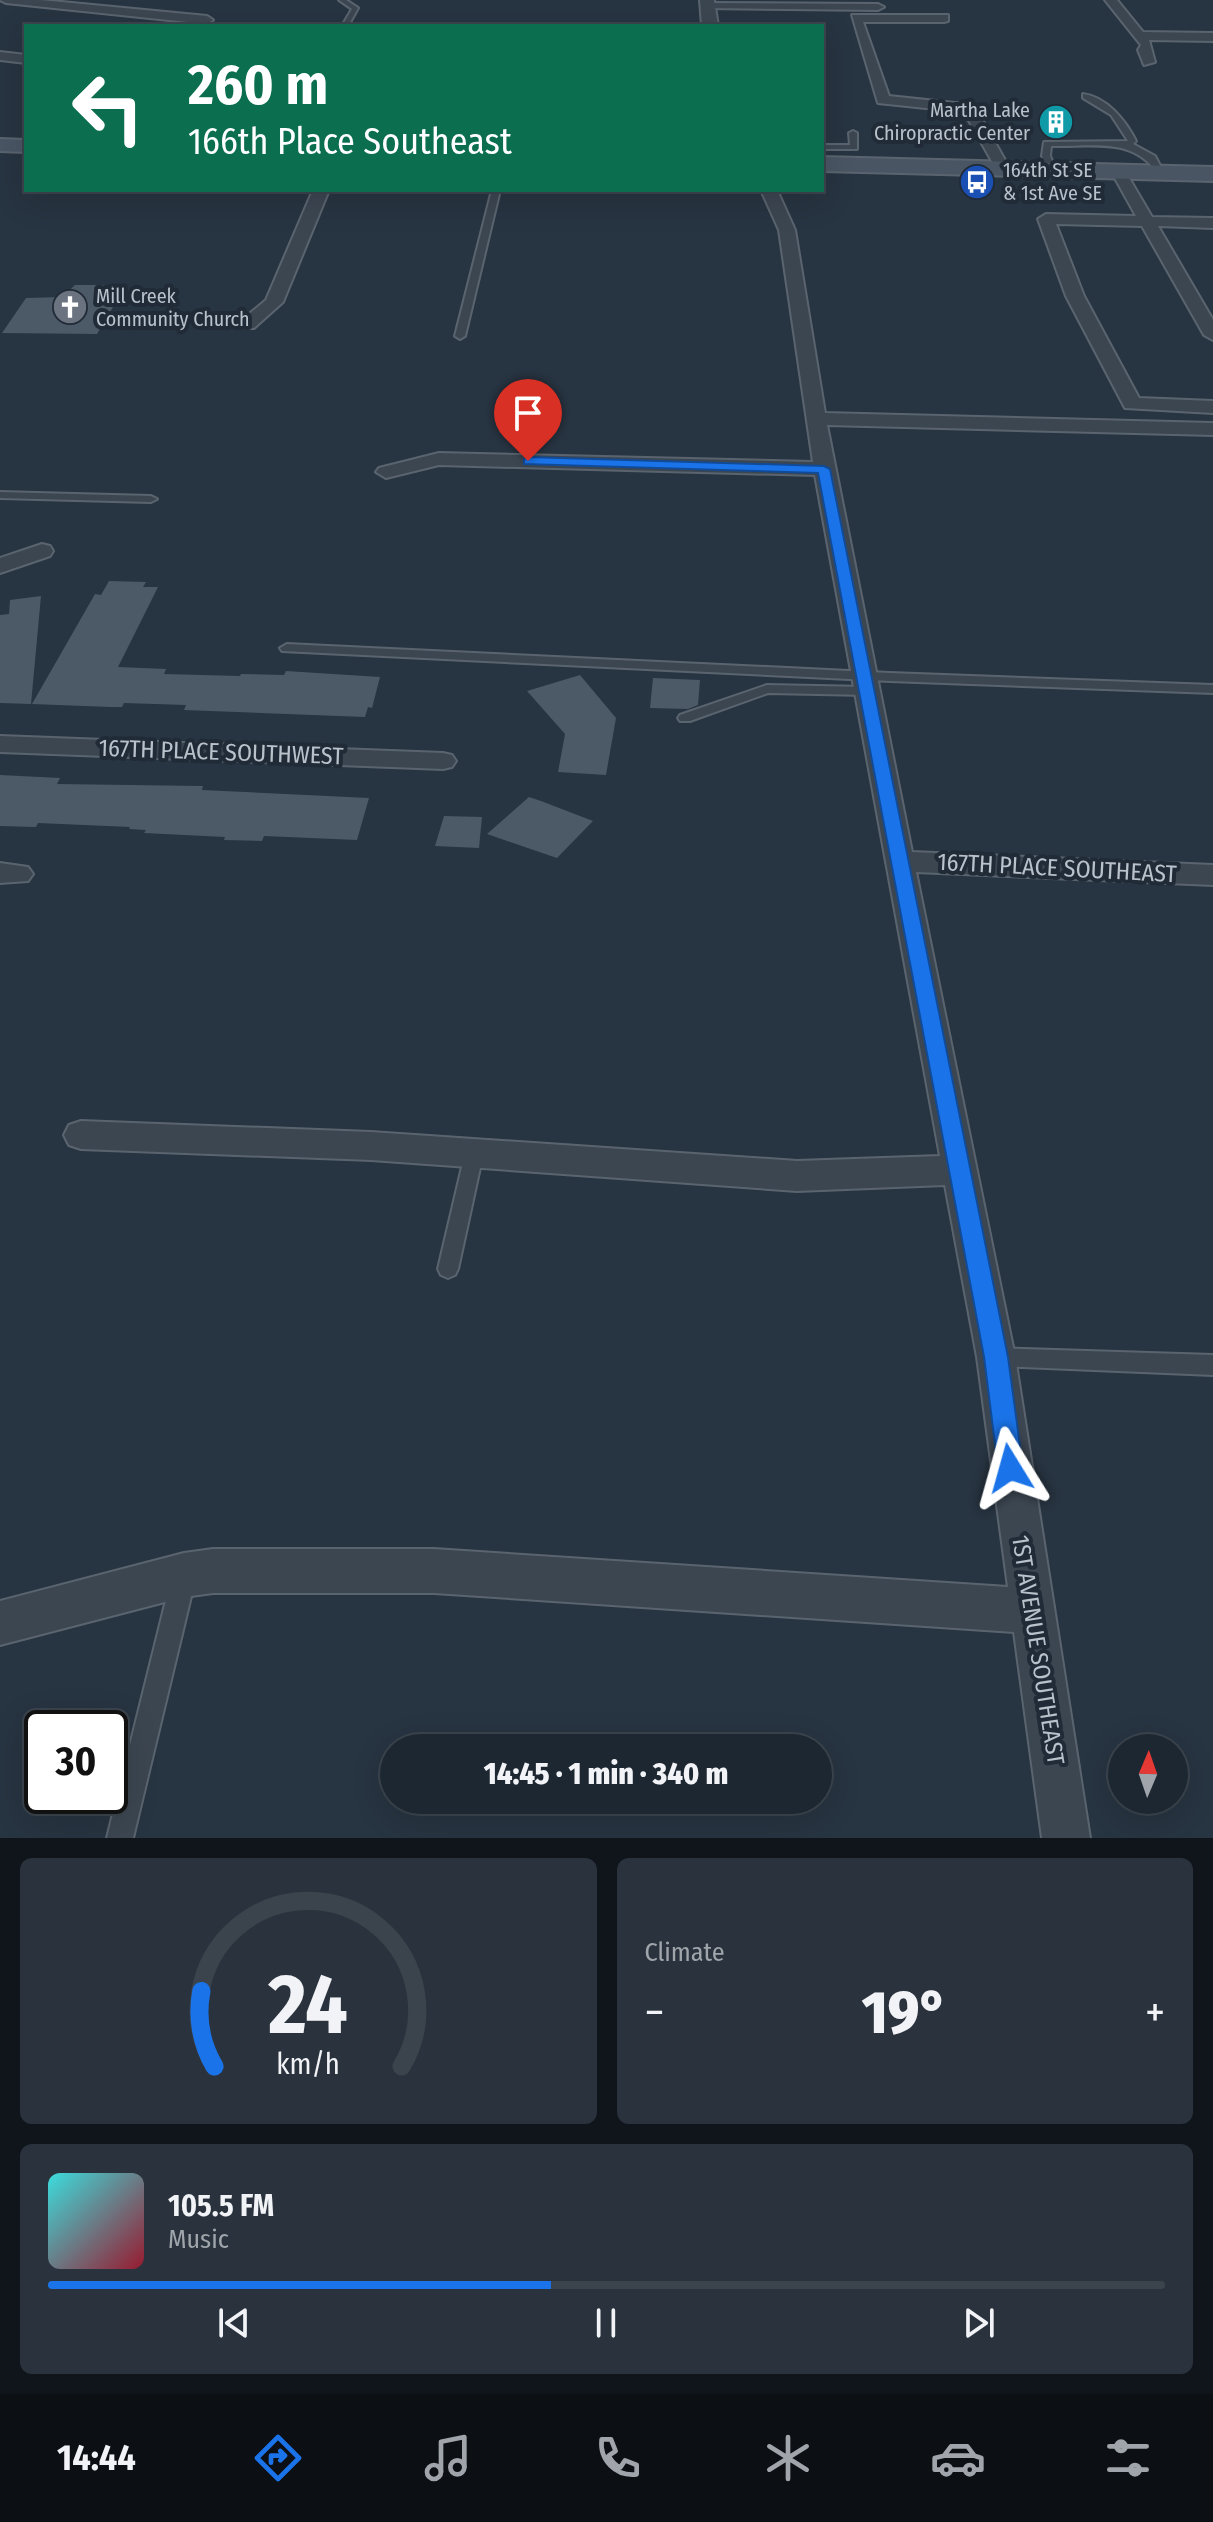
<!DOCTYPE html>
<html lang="en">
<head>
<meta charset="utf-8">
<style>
	body { margin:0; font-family:"Fira Sans Condensed",sans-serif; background:#2a333d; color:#f1f3f6; height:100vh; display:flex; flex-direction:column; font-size:30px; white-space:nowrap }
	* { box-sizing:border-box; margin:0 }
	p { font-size:26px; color:#a0a5ab }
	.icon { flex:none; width:44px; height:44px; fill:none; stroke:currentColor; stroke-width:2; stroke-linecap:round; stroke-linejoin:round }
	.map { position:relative; height:1838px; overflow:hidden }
	.side { display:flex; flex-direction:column; gap:20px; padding:20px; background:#10151b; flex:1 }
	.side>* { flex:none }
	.top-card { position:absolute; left:24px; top:24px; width:800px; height:168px; border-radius:0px; box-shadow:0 8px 32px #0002,0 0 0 2px #3b444d; background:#0b6e4f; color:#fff; overflow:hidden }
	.needle { width:52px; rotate:2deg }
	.controls { position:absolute; left:1108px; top:1734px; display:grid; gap:16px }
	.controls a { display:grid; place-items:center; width:80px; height:80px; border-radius:50%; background:#1d2731; box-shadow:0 8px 32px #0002,0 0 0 2px #3b444d; font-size:40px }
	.speed { position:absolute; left:24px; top:1710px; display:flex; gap:16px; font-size:40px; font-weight:700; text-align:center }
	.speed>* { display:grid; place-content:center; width:104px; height:104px; border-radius:50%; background:#1d2731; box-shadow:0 8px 32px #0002,0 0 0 2px #3b444d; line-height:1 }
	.speed .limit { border:4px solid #111; border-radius:12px; background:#fff; color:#111 }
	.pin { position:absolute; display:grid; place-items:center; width:68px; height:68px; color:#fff; margin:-82px -34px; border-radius:50% 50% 50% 0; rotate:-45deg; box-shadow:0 0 8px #0007 }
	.pin .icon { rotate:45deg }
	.me { position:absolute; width:88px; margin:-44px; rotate:352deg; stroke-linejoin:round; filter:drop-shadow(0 0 6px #0008) }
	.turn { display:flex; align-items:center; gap:28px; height:168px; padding:0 32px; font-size:36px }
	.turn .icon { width:104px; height:104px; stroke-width:2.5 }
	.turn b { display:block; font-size:56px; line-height:68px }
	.big { font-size:60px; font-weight:800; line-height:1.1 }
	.side .tile { flex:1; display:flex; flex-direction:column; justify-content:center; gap:12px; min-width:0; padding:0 28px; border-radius:12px; background:#2a333d }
	.side .dial { align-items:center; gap:0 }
	.dial svg { height:208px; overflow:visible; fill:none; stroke:#3b444d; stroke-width:7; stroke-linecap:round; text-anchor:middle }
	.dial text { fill:#f1f3f6; stroke:none }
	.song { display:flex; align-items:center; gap:24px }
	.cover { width:96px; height:96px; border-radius:12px; background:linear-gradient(135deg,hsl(180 70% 55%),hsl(350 70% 35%)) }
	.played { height:8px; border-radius:4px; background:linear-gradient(90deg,#1a73e8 45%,#3b444d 45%) }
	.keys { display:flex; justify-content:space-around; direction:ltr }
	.heat { display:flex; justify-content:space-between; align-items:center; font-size:44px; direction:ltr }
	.side .tiles { flex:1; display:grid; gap:20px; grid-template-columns:1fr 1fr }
	.tile:last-child { grid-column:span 2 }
	.trip { position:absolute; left:380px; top:1734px; width:452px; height:80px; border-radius:40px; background:#1d2731; box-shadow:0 8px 32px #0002,0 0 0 2px #3b444d; font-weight:800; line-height:80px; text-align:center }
	.menu { display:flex; height:128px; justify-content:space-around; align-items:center; background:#0c1014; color:#a0a5ab }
	.menu .icon { width:56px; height:56px }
	.menu .active { color:#1a73e8 }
	.menu b { font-size:36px; color:#f1f3f6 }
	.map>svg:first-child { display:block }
	.building { fill:#4c5a67 }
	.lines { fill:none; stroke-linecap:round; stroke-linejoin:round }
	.service-casing { stroke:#5a646f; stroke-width:4 }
	.minor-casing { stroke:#5a646f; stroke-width:4 }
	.tertiary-casing { stroke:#5a646f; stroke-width:4 }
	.secondary-casing { stroke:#5a646f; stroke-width:4 }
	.service { fill:#3c4651; fill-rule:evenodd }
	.minor { fill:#3c4651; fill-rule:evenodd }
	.tertiary { fill:#3c4651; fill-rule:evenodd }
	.secondary { fill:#4a5564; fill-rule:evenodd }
	.route { fill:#1a73e8; stroke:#114b97; stroke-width:2 }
	.labels { text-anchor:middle; stroke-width:8; stroke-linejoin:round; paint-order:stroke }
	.far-poi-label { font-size:20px; fill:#b9c1cb; stroke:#202b37; text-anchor:start }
	.street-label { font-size:24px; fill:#b9c1cb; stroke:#202b37 }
</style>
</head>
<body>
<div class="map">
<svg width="1213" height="1838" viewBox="0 0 1213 1838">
	<rect width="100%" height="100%" fill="#273441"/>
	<!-- building -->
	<g class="building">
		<polygon points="75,285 126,285 97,334 2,333 26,298 62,297"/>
		<polygon points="109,581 146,582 143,587 158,587 118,667 166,669 164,674 240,676 241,674 284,675 286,671 380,677 372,708 368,707 365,717 184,710 186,705 124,703 122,707 110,707 32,704 95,594 101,595"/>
		<polygon points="41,596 31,704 0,703 0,615 9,614 10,600"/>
		<polygon points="580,675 616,718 606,775 558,772 565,734 527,691"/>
		<polygon points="653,678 700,680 698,705 688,709 650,708"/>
		<polygon points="0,775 60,778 57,784 203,786 202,790 369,798 357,840 264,836 262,841 224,840 225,837 144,833 146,830 129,829 130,827 38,823 36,827 0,826"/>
		<polygon points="529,797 541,801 593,821 557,858 487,834"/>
		<polygon points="444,816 482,817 479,848 435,846"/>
	</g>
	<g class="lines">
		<!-- service casing -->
		<g class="service-casing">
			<g id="service">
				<polygon points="339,0 346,0 358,8 348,26 342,26 352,9"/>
				<path d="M1083,94c24,3 43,27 53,47l-3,3 22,12 10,19h-6c-26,-39 -67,-28 -108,-29l-1,10 6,14 -7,2 -7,-16 2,-14 84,-1 -17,-26 -28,-17z"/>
				<polygon points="853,131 857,133 857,149 822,149 822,145 850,145 849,133"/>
				<polygon points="492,190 500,190 465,336 460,339 455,336"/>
				<polygon points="0,492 151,496 157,499 151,502 0,498"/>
				<polygon points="287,644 890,673 1213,685 1213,693 890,681 282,651 280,648"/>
				<polygon points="767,685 868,687 875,691 868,695 768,693 690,721 680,721 678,718 680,715"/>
				<polygon points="474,1146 481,1149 483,1154 458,1269 455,1275 448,1278 441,1275 438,1269 465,1154 467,1149"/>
				<polygon points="996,1348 1213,1355 1213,1375 996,1366 989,1364 986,1357 989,1350"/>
				<polygon points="183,1568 191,1572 195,1580 133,1838 107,1838 171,1580 175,1572"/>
			</g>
		</g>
		<!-- minor casing -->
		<g class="minor-casing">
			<g id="minor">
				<polygon points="0,0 41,0 207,16 213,20 207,24 6,3"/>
				<polygon points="1105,0 1117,0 1143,32 1213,33 1213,41 1149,40 1155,62 1144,65 1138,50 1141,45"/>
				<polygon points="708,3 878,4 884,7 878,10 704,8 704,4"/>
				<polygon points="852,15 948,15 948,21 944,22 863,22 889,96 974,105 1010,169 1008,172 998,172 964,112 878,103"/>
				<polygon points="0,52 26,55 26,63 0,60"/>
				<polygon points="1118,167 1125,171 1152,217 1213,218 1213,228 1158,226 1213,320 1213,340 1204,335 1142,226 1056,224 1084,296 1139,398 1213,401 1213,413 1125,408 1066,296 1038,219 1046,214 1136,216 1111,171"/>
				<polygon points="313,190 329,190 283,302 254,328 242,328 239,324 242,320 266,300"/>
				<polygon points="761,190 777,190 795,230 825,413 1213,423 1213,435 827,425 912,852 1213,865 1213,885 916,872 1015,1357 1090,1838 1042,1838 1014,1632 434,1593 213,1593 184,1597 0,1645 0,1601 184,1553 213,1549 434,1549 1008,1587 977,1357 945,1185 797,1191 371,1160 81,1149 69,1145 64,1135 69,1125 81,1121 371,1132 797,1161 940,1156 815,475 439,465 386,478 376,472 379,468 439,453 813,462 779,230"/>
				<polygon points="42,544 50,546 53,551 50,556 0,573 0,558"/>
				<polygon points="0,736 443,753 452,755 456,761 452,767 443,769 0,752"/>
				<polygon points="0,863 28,867 33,874 28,881 0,883"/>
			</g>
		</g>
		<!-- tertiary casing -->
		<g class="tertiary-casing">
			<polygon id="tertiary" points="700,0 714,0 718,26 702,26"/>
		</g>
		<!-- secondary casing -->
		<g class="secondary-casing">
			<g id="secondary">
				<polygon points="0,139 26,140 26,152 0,151"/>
				<polygon points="822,157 1213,167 1213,181 822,171"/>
			</g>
		</g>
		<!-- service -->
		<use href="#service" class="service"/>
		<!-- minor -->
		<use href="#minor" class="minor"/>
		<!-- tertiary -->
		<use href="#tertiary" class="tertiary"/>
		<!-- secondary -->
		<use href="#secondary" class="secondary"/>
	</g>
	<!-- route -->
	<polygon class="route" points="528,457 824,466 830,469 1008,1357 1023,1468 1019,1476 1010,1480 1001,1476 998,1468 984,1357 818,473 524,464 524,459"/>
	<!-- icons -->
	<defs>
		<g id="building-disc" transform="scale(1.8)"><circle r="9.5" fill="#0f9aa8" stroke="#202b37"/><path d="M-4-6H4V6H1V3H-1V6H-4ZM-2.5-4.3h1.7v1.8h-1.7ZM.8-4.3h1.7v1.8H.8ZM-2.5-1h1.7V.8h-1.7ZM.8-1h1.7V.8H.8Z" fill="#fff"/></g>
		<g id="bus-disc" transform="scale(1.8)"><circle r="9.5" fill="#1a4fb4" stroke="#202b37"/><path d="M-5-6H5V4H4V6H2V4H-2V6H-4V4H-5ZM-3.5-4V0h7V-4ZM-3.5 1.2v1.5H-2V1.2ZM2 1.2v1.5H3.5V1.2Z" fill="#fff"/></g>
		<g id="church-disc" transform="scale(1.8)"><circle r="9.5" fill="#6b7280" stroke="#202b37"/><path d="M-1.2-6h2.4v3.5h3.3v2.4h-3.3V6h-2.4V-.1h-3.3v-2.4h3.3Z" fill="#fff"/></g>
	</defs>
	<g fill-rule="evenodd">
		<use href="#building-disc" x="1056" y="122"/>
		<use href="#bus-disc" x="977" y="182"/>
		<use href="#church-disc" x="70" y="307"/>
	</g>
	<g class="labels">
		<!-- far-poi labels -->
		<g class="far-poi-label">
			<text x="1030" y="117" text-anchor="end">Martha Lake<tspan x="1030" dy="23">Chiropractic Center</tspan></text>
			<text x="1003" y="177">164th St SE<tspan x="1003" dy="23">&amp; 1st Ave SE</tspan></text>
			<text x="96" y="303">Mill Creek<tspan x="96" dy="23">Community Church</tspan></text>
		</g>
		<!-- street labels -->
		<g class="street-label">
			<text transform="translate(221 752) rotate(2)" y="8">167TH PLACE SOUTHWEST</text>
			<text transform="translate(1057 868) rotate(3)" y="8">167TH PLACE SOUTHEAST</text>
			<text transform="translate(1038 1650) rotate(81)" y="8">1ST AVENUE SOUTHEAST</text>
		</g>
	</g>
</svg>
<div class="controls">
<a><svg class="needle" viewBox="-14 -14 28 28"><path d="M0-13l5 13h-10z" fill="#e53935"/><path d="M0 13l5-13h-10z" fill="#a0a5ab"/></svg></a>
</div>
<div class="speed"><div class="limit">30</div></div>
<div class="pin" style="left:528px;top:461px;background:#d93025"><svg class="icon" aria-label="arrive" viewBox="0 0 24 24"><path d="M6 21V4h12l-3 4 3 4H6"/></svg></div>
<svg class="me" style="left:1010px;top:1468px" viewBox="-20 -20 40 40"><path d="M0-17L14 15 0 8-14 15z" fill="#1a73e8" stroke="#fff" stroke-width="4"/></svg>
<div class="trip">14:45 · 1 min · 340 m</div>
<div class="top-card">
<div class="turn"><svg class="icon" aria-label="left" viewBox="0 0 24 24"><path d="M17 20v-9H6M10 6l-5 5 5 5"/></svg><div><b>260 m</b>166th Place Southeast</div></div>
</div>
</div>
<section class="side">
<div class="tiles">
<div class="tile dial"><svg viewBox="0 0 100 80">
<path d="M14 69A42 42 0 1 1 86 69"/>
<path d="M14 69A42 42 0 0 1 9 40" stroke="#1a73e8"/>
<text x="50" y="56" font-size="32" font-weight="700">24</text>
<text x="50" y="72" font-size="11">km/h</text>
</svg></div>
<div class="tile"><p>Climate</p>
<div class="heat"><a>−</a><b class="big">19°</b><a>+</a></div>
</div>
<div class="tile">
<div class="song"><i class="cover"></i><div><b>105.5 FM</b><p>Music</p></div></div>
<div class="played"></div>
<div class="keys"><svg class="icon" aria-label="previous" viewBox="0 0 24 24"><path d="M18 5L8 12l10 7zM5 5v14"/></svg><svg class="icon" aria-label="pause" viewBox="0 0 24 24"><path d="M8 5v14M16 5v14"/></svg><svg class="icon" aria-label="next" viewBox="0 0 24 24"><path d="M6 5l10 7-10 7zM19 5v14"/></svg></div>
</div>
</div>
</section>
<nav class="menu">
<b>14:44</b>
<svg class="icon active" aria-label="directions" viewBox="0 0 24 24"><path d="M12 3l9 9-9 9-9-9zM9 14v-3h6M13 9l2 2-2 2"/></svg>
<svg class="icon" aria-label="music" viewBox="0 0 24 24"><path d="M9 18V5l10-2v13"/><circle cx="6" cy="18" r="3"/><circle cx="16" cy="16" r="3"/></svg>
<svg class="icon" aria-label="phone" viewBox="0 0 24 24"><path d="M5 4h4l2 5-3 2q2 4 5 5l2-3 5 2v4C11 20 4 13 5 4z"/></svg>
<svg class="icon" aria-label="climate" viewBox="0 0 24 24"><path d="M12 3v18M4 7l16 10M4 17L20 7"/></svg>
<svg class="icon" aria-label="car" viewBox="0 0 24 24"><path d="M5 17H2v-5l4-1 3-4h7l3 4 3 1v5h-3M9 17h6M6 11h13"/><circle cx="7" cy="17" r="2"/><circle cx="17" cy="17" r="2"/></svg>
<svg class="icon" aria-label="filters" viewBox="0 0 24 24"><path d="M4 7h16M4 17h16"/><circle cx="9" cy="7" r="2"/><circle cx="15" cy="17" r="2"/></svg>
</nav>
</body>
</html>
